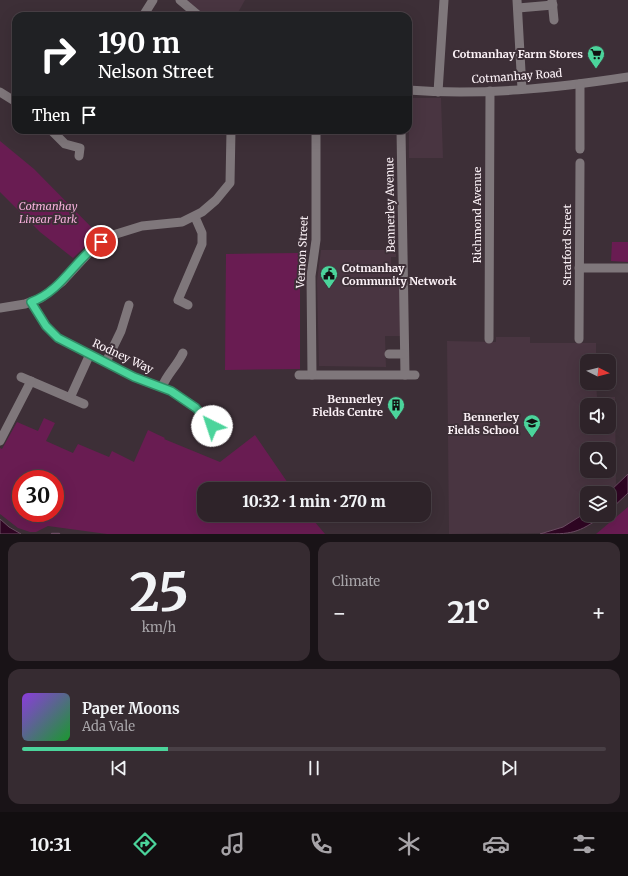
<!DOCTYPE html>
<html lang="en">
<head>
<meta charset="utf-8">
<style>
	body { margin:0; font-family:Merriweather,serif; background:#362b31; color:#f1f3f6; height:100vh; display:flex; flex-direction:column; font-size:15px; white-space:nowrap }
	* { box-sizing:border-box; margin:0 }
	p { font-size:13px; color:#a7a4a8 }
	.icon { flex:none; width:22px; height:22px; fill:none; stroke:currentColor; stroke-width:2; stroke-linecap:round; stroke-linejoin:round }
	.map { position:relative; height:534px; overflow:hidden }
	.sheet { display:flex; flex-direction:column; gap:8px; padding:8px; background:#191317; flex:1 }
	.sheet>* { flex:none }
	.hud { position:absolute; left:12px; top:12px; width:400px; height:122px; border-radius:12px; box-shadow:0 4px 16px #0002,0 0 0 1px #494046; background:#202124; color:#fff; overflow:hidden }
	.needle { width:26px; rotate:96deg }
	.fabs { position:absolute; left:580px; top:354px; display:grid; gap:8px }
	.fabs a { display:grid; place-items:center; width:36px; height:36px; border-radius:8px; background:#2e2329; box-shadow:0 4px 16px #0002,0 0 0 1px #494046; font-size:20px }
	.speed { position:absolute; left:12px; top:470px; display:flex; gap:8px; font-size:20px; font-weight:700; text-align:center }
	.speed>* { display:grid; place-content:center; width:52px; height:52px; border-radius:50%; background:#2e2329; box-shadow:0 4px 16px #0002,0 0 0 1px #494046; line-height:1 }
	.speed .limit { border:6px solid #d22; background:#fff; color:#111 }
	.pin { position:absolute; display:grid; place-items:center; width:34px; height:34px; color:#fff; margin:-17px; border:2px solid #fff; border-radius:50%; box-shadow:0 1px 4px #0007 }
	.me { position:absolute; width:44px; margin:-22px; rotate:319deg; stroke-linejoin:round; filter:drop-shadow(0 0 3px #0008) }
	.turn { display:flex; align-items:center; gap:14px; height:84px; padding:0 20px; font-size:18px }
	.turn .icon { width:52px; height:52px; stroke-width:2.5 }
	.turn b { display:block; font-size:28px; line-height:34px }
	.then { display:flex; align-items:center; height:38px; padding:0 20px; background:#0003; gap:8px; font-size:15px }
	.big { font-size:30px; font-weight:800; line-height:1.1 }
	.sheet .card { flex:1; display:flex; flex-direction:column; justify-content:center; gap:6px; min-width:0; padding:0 14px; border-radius:12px; background:#362b31 }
	.sheet .dial { align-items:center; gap:0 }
	.dial b { font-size:52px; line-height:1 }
	.song { display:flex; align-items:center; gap:12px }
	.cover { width:48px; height:48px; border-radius:6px; background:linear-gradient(135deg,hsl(270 70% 55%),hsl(130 70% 35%)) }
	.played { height:4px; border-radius:2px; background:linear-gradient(90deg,#4bd49b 25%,#494046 25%) }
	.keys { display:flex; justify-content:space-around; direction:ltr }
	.heat { display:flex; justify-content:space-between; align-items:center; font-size:22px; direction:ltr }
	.sheet .tiles { flex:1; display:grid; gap:8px; grid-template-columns:1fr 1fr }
	.card:last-child { grid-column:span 2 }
	.trip { position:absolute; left:197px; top:482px; width:234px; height:40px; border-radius:12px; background:#2e2329; box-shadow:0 4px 16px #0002,0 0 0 1px #494046; font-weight:800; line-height:40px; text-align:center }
	.tabs { display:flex; height:64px; justify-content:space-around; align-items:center; background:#120e10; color:#a7a4a8 }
	.tabs .icon { width:28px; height:28px }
	.tabs .on { color:#4bd49b }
	.tabs b { font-size:18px; color:#f1f3f6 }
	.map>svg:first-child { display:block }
	.built { fill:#493541; fill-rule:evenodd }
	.green { fill:#691c52; fill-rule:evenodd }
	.water { fill:#2f0623; stroke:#6c4d63 }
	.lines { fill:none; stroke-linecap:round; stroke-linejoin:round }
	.stream { stroke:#6c4d63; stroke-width:2.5 }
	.minor { stroke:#7f777b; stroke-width:9 }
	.route-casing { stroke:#318a65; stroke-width:10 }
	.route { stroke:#4bd49b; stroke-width:7 }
	.labels { text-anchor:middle; stroke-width:4; stroke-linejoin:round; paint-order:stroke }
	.poi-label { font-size:11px; font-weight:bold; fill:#fcf2f7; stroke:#3d2f37; text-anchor:end }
	.street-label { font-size:11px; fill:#fcf2f7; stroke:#3d2f37 }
	.park-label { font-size:11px; font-style:italic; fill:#f5b1db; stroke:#3d2f37 }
</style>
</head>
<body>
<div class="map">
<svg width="628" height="534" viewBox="0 0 628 534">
	<rect width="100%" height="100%" fill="#3d2f37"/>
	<!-- built -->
	<g class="built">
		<polygon points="186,0 245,0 236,16 206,16"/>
		<polygon points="409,98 441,98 443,158 409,158"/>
		<polygon points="321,250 396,250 396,257 391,257 391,265 393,269 399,269 401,336 385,336 386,367 319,366 317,281"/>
		<path d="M496,337h34v6h66v18h-9v22h9l1,14h18l1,88 -8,8h-21v19l-24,15 -19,6 -95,1 -2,-193 49,1zM587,405h22v22h-22zM587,449h22v22h-22z"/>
	</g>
	<!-- green -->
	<g class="green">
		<polygon points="0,141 34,169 98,234 73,258 40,232 0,192"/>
		<polygon points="612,242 628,242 628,262 611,261"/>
		<polygon points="300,253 300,369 225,370 226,254"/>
		<path d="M44,418l11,5 -9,18 27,12 5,-9 31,13 3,-6 22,11 14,-32 17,8 -1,1 56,23 35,-27 37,54h-88v26h105l16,19h-218l-59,-8 -12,6h-6l-12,-4 -18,-14v-66l2,1 15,-27 21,9zM21,479h34v34h-34z"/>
		<polygon points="628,507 628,534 596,534"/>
	</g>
	<!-- water -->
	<g class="water">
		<polygon points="628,474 628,493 609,511 608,493"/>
		<path d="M587,512v3h17c-27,19 -32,19 -64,19l23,-7z"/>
		<polygon points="0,519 9,527 21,534 0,534"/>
	</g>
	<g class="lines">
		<!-- stream -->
		<polyline class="stream" points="52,534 59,534"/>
		<!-- minor -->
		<g class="minor">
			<polyline points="180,0 199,16"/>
			<polyline points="517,0 522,89"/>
			<polyline points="552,0 554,20"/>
			<polyline points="518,8 553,5"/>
			<polyline points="143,16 153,0"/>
			<path d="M408,90c73,6 148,-2 220,-13"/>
			<polyline points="0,92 16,102"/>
			<polyline points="438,92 444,0"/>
			<polyline points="51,130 65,144 80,148 79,156"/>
			<polyline points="401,130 405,375"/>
			<polyline points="580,149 580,84"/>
			<polyline points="579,268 628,268"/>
			<polyline points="31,302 46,326 58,338 134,377 171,391 196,408 212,426"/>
			<polyline points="188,305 178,300 202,244 202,233 195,217"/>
			<polyline points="0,308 25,304 41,298 62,282 95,246 113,235 142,226 182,222 202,212 216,200 230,183 231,130"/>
			<polyline points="489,339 490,91"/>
			<polyline points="579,339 580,163"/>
			<polyline points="389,354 404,354"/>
			<polyline points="106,362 121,331 129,305"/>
			<polyline points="299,375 415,375"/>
			<polyline points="312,375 311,276 316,240 316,130"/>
			<polyline points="21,377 84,404"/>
			<path d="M162,387c5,-13 15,-21 21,-34"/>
			<polyline points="70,398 90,354"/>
			<polyline points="0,441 31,381"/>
		</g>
	</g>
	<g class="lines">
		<!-- route casing -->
		<g class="route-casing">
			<path id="route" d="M101,242c-26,17 -39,49 -70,60l15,24 12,12 76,39 37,14 25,17 16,18"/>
		</g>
		<!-- route -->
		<use href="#route" class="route"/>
	</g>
	<!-- icons -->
	<defs>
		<g id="supermarket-pin" transform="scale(0.9)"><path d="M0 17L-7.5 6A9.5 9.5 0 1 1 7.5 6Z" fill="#4bd49b" stroke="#3d2f37"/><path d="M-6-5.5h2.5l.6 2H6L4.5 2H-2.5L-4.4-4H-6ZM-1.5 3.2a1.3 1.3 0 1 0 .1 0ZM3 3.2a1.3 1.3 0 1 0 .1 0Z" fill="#111"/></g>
		<g id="civic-pin" transform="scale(0.9)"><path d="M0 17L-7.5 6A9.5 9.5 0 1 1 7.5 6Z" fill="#4bd49b" stroke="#3d2f37"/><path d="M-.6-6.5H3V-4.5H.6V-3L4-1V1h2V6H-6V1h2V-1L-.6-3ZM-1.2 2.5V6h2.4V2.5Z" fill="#111"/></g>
		<g id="building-pin" transform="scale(0.9)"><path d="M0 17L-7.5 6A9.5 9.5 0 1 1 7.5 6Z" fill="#4bd49b" stroke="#3d2f37"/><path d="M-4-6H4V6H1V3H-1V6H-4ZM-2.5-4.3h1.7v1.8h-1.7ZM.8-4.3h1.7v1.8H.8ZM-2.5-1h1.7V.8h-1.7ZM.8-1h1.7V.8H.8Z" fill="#111"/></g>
		<g id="school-pin" transform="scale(0.9)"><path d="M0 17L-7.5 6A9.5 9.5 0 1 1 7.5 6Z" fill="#4bd49b" stroke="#3d2f37"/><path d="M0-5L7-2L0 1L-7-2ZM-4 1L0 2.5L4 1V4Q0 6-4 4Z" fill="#111"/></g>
	</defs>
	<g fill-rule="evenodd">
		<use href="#supermarket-pin" x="596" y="54"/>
		<use href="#civic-pin" x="329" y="274"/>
		<use href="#building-pin" x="396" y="405"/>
		<use href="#school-pin" x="532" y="423"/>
	</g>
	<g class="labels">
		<!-- poi labels -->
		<g class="poi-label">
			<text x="583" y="58">Cotmanhay Farm Stores</text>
			<text x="342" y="272" text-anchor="start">Cotmanhay<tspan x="342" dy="13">Community Network</tspan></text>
			<text x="383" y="403">Bennerley<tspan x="383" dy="13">Fields Centre</tspan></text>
			<text x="519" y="421">Bennerley<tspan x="519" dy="13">Fields School</tspan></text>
		</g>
		<!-- street labels -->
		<g class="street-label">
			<text transform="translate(517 76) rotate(-4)" y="4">Cotmanhay Road</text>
			<text transform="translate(390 205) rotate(-91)" y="4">Bennerley Avenue</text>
			<text transform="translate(477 215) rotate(-90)" y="4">Richmond Avenue</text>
			<text transform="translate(567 245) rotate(-90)" y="4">Stratford Street</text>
			<text transform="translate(302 252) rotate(-87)" y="4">Vernon Street</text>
			<text transform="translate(123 356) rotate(25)" y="4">Rodney Way</text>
		</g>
		<!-- park labels -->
		<g class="park-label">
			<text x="48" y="210">Cotmanhay<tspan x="48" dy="13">Linear Park</tspan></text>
		</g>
	</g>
</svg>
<div class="fabs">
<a><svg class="needle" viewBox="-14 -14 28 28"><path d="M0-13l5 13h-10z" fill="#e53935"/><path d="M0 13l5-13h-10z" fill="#a7a4a8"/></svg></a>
<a><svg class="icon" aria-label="sound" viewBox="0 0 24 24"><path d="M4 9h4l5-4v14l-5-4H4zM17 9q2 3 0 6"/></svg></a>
<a><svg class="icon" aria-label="search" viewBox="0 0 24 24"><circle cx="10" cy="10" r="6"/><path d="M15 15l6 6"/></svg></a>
<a><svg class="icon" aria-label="layers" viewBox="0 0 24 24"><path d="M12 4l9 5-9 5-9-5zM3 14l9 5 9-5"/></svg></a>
</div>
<div class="speed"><div class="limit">30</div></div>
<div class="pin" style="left:101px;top:242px;background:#d93025"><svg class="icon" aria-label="arrive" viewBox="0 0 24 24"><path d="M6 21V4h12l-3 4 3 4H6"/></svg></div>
<svg class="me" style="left:212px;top:426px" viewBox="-20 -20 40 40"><circle r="19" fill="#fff"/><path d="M0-13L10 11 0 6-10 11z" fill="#4bd49b"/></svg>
<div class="trip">10:32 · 1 min · 270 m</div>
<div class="hud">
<div class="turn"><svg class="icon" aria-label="right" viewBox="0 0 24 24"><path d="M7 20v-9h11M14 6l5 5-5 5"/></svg><div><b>190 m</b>Nelson Street</div></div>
<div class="then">Then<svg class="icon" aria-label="arrive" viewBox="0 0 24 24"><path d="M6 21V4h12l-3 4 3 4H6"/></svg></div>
</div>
</div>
<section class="sheet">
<div class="tiles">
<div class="card dial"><b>25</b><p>km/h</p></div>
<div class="card"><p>Climate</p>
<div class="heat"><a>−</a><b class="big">21°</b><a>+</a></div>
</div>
<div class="card">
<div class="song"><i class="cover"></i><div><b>Paper Moons</b><p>Ada Vale</p></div></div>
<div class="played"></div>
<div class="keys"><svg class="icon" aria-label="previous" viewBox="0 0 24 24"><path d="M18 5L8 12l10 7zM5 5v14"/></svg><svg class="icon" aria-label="pause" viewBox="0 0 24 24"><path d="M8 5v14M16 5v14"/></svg><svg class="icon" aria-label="next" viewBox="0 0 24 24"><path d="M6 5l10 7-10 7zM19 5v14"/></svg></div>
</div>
</div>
</section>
<nav class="tabs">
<b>10:31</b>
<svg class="icon on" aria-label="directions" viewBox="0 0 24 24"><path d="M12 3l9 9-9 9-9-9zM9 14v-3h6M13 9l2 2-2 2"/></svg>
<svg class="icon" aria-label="music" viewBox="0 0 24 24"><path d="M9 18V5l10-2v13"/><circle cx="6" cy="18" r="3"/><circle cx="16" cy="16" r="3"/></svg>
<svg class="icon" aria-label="phone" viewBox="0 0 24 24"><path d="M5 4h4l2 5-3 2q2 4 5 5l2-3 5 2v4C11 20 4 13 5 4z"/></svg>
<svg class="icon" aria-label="climate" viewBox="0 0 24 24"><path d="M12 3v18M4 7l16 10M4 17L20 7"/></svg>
<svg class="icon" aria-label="car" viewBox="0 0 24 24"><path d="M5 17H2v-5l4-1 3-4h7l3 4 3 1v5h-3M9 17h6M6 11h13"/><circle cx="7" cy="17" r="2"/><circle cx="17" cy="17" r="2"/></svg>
<svg class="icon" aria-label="filters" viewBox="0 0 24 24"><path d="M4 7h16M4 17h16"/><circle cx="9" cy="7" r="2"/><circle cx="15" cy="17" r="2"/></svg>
</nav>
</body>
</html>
